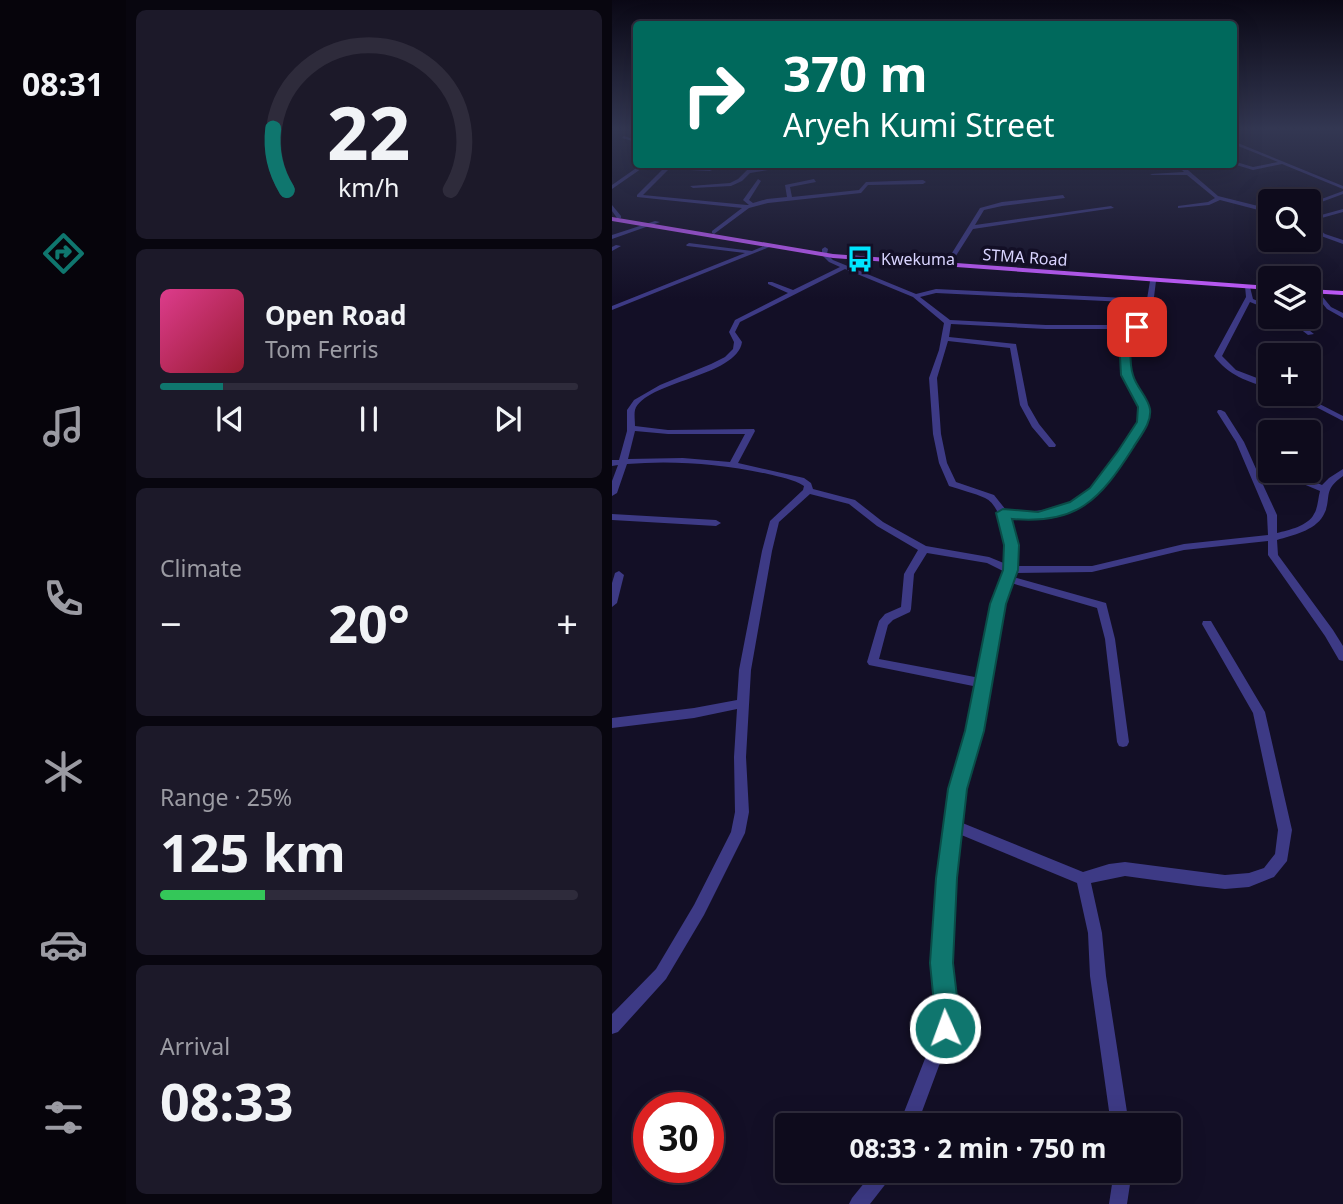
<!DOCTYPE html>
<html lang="en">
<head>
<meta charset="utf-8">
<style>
	body { margin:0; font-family:"Noto Sans",sans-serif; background:#1c1929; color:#f1f3f6; height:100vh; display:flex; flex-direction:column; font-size:26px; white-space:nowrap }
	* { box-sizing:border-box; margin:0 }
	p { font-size:23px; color:#9b9ba3 }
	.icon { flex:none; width:38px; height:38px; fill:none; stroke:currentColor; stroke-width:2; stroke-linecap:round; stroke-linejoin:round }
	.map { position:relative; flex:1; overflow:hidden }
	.panel { display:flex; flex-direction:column; gap:10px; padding:10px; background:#08060f; width:486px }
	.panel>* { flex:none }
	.hud { position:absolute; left:21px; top:21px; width:604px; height:147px; border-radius:7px; box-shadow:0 7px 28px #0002,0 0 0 2px #2e2b3b; background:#00695c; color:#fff; overflow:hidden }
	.fabs { position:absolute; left:646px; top:189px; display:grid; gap:14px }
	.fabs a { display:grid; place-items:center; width:63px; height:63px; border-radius:7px; background:#0e0b1c; box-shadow:0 7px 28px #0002,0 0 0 2px #2e2b3b; font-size:35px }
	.speed { position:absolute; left:21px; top:1092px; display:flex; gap:14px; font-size:35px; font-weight:700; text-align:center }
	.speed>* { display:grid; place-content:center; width:91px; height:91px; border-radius:50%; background:#0e0b1c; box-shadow:0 7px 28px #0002,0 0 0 2px #2e2b3b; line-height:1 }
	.speed .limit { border:10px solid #d22; background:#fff; color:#111 }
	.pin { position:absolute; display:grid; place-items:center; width:60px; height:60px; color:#fff; margin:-30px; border-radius:14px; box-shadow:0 4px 10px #0006 }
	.me { position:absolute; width:77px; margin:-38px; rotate:358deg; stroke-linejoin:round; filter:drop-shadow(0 0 5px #0008) }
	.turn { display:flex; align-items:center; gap:24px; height:147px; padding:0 35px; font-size:32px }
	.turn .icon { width:91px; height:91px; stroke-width:2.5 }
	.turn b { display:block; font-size:49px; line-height:60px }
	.big { font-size:52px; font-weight:700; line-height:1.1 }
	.panel .card { flex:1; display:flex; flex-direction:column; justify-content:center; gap:10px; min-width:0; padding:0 24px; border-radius:10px; background:#1c1929 }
	.panel .dial { align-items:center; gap:0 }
	.dial svg { height:182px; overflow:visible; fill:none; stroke:#2e2b3b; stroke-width:7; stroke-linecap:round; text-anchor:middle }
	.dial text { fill:#f1f3f6; stroke:none }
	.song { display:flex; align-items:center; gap:21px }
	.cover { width:84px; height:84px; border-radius:10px; background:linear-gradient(135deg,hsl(330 70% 55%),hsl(350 70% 35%)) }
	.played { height:7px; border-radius:4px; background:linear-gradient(90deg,#0f766e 15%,#2e2b3b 15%) }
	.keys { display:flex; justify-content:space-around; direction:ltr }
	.heat { display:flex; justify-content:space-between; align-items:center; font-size:38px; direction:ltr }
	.charge { height:10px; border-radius:5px; background:linear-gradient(90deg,#34c759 25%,#2e2b3b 0) }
	.trip { position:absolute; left:163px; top:1113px; width:406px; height:70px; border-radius:7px; background:#0e0b1c; box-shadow:0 7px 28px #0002,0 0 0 2px #2e2b3b; font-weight:700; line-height:70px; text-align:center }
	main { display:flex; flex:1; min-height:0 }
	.tabs { display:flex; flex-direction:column; width:126px; justify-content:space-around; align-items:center; background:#06040b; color:#9b9ba3 }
	.tabs .icon { width:49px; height:49px }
	.tabs .current { color:#0f766e }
	.tabs b { font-size:32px; color:#f1f3f6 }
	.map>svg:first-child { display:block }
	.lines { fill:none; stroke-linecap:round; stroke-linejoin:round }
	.minor { fill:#3d3a85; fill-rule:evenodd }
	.major { fill:#c25bff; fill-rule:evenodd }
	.route { fill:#0f766e; stroke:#0a4d48; stroke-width:2 }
	.labels { text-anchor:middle; stroke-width:7; stroke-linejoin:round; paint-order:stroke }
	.far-street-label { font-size:16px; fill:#d9d4ff; stroke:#130f26 }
	.far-poi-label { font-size:16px; fill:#d9d4ff; stroke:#130f26; text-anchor:start }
</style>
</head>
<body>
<main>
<nav class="tabs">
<b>08:31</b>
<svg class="icon current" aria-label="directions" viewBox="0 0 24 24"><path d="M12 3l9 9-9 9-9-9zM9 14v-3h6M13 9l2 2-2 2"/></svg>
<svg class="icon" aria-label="music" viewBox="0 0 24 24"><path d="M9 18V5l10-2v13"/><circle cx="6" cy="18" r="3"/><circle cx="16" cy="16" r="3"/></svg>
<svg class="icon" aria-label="phone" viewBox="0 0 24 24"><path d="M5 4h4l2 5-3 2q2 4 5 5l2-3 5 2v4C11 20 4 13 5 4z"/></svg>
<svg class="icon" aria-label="climate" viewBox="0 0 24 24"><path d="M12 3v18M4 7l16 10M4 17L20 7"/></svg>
<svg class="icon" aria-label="car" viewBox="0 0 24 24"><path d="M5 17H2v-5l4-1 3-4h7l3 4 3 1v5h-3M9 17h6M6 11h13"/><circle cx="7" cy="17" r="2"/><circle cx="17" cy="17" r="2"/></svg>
<svg class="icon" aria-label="filters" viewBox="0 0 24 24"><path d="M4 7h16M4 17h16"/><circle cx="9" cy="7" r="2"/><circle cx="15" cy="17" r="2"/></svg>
</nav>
<section class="panel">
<div class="card dial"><svg viewBox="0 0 100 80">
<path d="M14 69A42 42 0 1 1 86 69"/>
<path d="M14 69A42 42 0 0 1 8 42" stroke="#0f766e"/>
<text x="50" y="56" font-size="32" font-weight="700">22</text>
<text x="50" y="72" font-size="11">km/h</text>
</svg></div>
<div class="card">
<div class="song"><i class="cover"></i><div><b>Open Road</b><p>Tom Ferris</p></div></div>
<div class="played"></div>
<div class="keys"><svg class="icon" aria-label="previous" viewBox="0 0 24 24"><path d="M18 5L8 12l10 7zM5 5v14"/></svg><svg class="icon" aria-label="pause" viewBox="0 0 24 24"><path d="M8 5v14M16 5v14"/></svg><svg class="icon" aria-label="next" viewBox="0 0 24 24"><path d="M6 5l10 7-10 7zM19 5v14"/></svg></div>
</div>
<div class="card"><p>Climate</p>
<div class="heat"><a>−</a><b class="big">20°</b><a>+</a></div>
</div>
<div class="card"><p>Range · 25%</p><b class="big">125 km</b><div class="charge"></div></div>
<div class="card"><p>Arrival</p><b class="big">08:33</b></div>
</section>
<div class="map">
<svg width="731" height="1204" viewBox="0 0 731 1204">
	<rect width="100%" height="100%" fill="#130f26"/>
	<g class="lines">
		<!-- minor -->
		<g class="minor">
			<polygon points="12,136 24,140 24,142 10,138"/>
			<polygon points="621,141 731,186 731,189 670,164 641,170 621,164 621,161 641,167 666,162 621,144"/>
			<polygon points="30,164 36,164 0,189 0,185"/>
			<polygon points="141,164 146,164 141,170 177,164 192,164 138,173 130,181 119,186 81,188 78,186 118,183 126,179"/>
			<polygon points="260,164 266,164 270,167 298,166 300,167 269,170"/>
			<polygon points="569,164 606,196 658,209 658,213 608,200 597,205 566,208 566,206 596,202 603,198 575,175 540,175 538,174 572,172 564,164"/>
			<polygon points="54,166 100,170 98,171 57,169 31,195 135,205 137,205 131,200 146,179 149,181 137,200 141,203 155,199 175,197 173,185 202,179 204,182 178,187 180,197 247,190 254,182 311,180 314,182 311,184 256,185 249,193 156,203 137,208 102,234 100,233 100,231 130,208 25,197 25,195"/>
			<polygon points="731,191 731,194 696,207 696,204"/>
			<polygon points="451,195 453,198 390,206 372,210 363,225 499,206 502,208 361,229 340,262 335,261 368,208 390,202"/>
			<polygon points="0,205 9,216 9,218 5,218 0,211"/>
			<polygon points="731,209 731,212 706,219 700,224 713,234 731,240 731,244 709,236 696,226 696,222 702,217"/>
			<polygon points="43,221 48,222 0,239 0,235"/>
			<polygon points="77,243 140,251 157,244 160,246 0,310 0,306 133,253 75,246 74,245"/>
			<polygon points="4,245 9,246 0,251 0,247"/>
			<path d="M213,247l3,2 -1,5 6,6 83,34 20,-5 211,10 3,-18 3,-2 3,2 -5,40 -22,17c0,13 -1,27 3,39 7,22 23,27 11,52 -35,59 -61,94 -134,87l7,29v21h76l92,-22 84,-9 -1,-20 -31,-73 -19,-30 1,-2h3l4,2 19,30 13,29 34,1 31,13 7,-7 14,-9v7c-22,15 -10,23 -20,40 -9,15 -30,19 -46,24l1,15 55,75 10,16v15l-4,-1 -14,-24 -57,-81v-14l-84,9 -92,22 -77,1 -2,4 93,26 9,36 14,103 -2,4 -4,1 -4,-1 -2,-4 -12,-103 -8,-31 -86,-25 -8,21 -12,80 -28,115 -3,23 123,50 26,-8 16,-2 100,13 24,-2 15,-5 11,-14 3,-24 -25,-117 -51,-89 1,-3h8l54,91 27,118 -5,31 -13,16 -25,10 -24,2 -27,-3 -73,-10 -34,7 11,50 4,43 23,149h-18l-21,-149 -2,-43 -11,-50 -118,-49 -10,129 6,51 -2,14 -36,97h-18l38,-97 2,-14 -6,-51 7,-85 9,-79 29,-112 -109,-22 -2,-3 12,-41 6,-7 16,-7 3,-33 14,-24 -41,-24 -28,-22 -39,-10 -31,28 -7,29 -21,119 -5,87 3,55 -4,21 -41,82 -38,64 -48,53 -6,2v-20l44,-45 38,-64 37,-73 4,-20 -1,-55 3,-48 -43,9 -82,10v-10l82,-10 43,-8 2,-30 23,-119 8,-30 33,-31 1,-4c-11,-7 -24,-9 -36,-12 -47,-10 -94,-14 -141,-10l-10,29 -5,3v-15l6,-16 -6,1v-6h7l8,-29v-21l7,-10 26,-15 51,-21 14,-7 8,-8 1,-7 -5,-10 6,-12 53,-27 -20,-9v-2h4l21,8 47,-23 -11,-5 -7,-7v-6zM233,269l68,28 31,26 -5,27 -10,28 4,56 6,29 10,23c12,4 25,7 36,12 19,9 21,48 21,66l-17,-7 -63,-11 -43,-24 -28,-22 -42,-11 -2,-6 -7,-5 -66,-15 17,-32 -1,-2 -86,1 -33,-4c0,-5 -1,-12 0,-16 10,-29 102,-33 107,-68l-7,-10 5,-10zM324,293l211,10 -2,17 -7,5h-92l-96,-5 -30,-23zM339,324l95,5h86l-11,8c0,16 -1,33 6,48 4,8 12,15 13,24 2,15 -10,28 -18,39 -35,49 -53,68 -116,62l-12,-15 -38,-13 -9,-19 -6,-29 -4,-56 11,-37 62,7 10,57 12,22 17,20h6l1,-2 -17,-21 -11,-19 -12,-61 -67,-7zM23,431l33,3h77l-15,28 -47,-4 -55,1zM647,476l30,2 31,13c-2,7 -2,17 -6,23 -6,12 -25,16 -37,19v-18zM315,553l60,10 18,9 -12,32 -13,74 -101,-19 9,-34 5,-5 17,-8 1,-3 3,-35z"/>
			<path d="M633,286l5,1 3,12 17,7v4l-20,-8 -28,54 14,14 34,13v5c-22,-6 -42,-13 -56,-32l32,-59z"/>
			<polygon points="701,290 705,290 719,307 731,313 731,318 715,309 701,292"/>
			<polygon points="673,317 680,317 702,334 696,335"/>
			<polygon points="679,394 688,394 731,416 731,421"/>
			<polygon points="0,514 104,520 109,523 104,526 0,520"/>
			<polygon points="7,571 12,575 5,603 0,607 0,583 3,573"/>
			<polygon points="262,1171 282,1171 279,1177 258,1204 237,1204 240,1198"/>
			<polygon points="502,1171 520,1171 515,1204 497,1204"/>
		</g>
		<!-- major -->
		<g class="major">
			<polygon points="0,217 221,254 658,286 658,290 221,258 0,221"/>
			<polygon points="696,289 731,291 731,295 696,293"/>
		</g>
	</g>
	<!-- sky -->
	<linearGradient id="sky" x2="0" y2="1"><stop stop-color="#0a0815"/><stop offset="0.43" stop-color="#333752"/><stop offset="1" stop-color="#333752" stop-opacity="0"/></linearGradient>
	<rect width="731" height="299" fill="url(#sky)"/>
	<!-- route -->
	<path class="route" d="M521,325l9,2 -12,10c1,12 -1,27 3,38 3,12 15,22 17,34 2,14 -10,27 -17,39 -33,52 -56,77 -121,71l7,26 -1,25 -12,34 -22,127 -17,58 -10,89 -4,85 6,51 -5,23 -9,4 -9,-4 -3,-9 2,-14 -5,-51 6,-85 12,-89 17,-58 25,-127 13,-34 1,-25 -8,-32 7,-4 35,3 32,-10 20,-14 28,-37 19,-29 1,-15 -17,-32 -2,-38z"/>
	<!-- icons -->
	<defs>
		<g id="bus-bare" transform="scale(2.1)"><path d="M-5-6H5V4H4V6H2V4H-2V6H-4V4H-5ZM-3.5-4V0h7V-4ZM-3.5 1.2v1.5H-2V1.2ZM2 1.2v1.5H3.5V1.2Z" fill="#00e5ff" stroke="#130f26" stroke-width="2.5" paint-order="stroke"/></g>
	</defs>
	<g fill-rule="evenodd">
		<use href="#bus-bare" x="248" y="259"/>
	</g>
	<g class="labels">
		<!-- far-street labels -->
		<g class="far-street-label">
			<text transform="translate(413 257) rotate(4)" y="6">STMA Road</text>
		</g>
		<!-- far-poi labels -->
		<g class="far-poi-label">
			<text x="269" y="265">Kwekuma</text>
		</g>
	</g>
</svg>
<div class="fabs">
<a><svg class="icon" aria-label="search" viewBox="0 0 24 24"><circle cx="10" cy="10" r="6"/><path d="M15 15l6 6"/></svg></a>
<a><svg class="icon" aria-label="layers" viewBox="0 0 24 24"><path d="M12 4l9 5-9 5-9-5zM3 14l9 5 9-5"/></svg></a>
<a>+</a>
<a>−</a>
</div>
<div class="speed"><div class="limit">30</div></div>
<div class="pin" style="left:525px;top:327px;background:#d93025"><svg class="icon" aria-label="arrive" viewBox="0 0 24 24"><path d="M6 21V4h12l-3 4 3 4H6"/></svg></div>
<svg class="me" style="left:333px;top:1028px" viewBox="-20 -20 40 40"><circle r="17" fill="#0f766e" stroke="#fff" stroke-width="3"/><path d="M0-11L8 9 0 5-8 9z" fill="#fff"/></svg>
<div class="trip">08:33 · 2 min · 750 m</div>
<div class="hud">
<div class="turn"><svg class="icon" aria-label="right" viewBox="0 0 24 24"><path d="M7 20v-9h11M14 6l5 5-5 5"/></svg><div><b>370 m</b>Aryeh Kumi Street</div></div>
</div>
</div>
</main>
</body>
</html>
